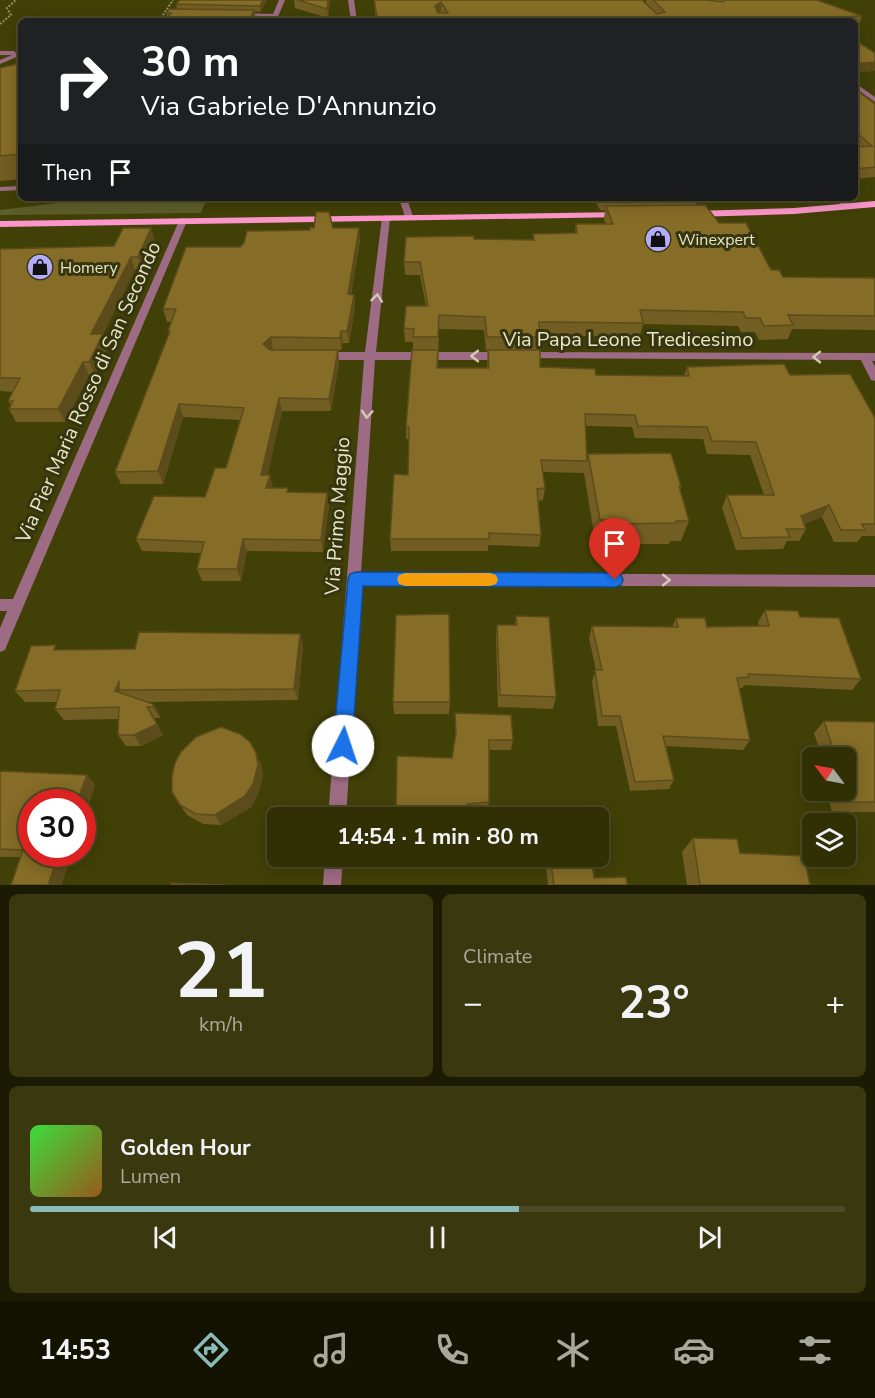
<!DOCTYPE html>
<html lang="en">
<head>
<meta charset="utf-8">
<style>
	body { margin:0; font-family:"Nunito Sans",sans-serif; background:#39380f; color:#f1f3f6; height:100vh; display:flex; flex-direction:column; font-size:22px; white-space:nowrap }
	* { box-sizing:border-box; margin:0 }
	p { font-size:20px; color:#a8a99a }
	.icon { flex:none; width:33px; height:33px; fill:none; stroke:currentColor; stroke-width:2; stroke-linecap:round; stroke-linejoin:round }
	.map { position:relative; height:885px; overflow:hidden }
	.side { display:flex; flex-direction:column; gap:9px; padding:9px; background:#1b1a03; flex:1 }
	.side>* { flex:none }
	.banner { position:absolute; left:18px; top:18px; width:840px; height:183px; border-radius:9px; box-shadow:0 3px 15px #0003,0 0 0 2px #4c4b27; background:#202124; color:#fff; overflow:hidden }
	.needle { width:39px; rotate:302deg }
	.tools { position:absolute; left:802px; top:747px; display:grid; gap:12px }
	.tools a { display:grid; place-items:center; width:54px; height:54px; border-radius:9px; background:#313005; box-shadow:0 3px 15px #0003,0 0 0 2px #4c4b27; font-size:30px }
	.speed { position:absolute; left:18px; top:789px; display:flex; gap:12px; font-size:30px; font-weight:700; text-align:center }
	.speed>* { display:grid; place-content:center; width:78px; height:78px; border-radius:50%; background:#313005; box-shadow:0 3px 15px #0003,0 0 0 2px #4c4b27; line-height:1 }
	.speed .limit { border:9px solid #d22; background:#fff; color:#111 }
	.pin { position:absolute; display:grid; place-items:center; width:51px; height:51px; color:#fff; margin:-62px -26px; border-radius:50% 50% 50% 0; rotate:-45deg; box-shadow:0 0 6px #0007 }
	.pin .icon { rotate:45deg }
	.me { position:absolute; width:66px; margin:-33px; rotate:4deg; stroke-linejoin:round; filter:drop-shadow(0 0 4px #0008) }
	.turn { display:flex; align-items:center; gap:21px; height:126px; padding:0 24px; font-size:27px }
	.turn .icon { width:78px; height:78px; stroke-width:2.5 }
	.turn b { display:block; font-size:42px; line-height:51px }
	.then { display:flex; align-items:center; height:57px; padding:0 24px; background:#0003; gap:12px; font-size:22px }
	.big { font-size:45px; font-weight:700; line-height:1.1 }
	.side .card { flex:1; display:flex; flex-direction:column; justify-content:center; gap:9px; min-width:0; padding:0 21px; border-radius:9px; background:#39380f }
	.side .dial { align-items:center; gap:0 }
	.dial b { font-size:78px; line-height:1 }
	.song { display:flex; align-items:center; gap:18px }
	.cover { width:72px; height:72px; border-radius:9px; background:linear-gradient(135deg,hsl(120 70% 55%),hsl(30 70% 35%)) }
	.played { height:6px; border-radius:3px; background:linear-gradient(90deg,#8bbbb9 60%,#4c4b27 60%) }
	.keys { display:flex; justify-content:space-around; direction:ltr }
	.heat { display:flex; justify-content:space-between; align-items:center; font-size:33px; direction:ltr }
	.side .tiles { flex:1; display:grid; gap:9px; grid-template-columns:1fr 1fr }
	.card:last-child { grid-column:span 2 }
	.trip { position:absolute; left:267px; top:807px; width:342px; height:60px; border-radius:9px; background:#313005; box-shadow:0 3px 15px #0003,0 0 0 2px #4c4b27; font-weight:700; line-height:60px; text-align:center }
	.tabs { display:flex; height:96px; justify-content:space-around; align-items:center; background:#141302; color:#a8a99a }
	.tabs .icon { width:42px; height:42px }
	.tabs .selected { color:#8bbbb9 }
	.tabs b { font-size:27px; color:#f1f3f6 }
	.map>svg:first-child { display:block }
	.green { fill:#5e5e2a }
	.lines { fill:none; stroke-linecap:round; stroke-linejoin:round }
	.path { stroke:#909062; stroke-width:2; stroke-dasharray:2 1.5; stroke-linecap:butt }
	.minor { fill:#9e6b84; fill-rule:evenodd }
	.primary { fill:#fb95ca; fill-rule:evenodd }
	.wall { fill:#725d22; fill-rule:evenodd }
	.shaded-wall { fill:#5d4c1b }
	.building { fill:#856c27; stroke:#5d4c1b; stroke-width:1.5; fill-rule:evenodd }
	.oneway { stroke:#d4c8b5 }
	.route { fill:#1a73e8; stroke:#114b97; stroke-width:1.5 }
	.slow { fill:#f59e0b }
	.labels { text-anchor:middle; stroke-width:6; stroke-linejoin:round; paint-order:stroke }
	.far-poi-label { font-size:16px; fill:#e6e7c5; stroke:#363510; text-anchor:start }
	.street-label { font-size:20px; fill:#e6e7c5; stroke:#363510 }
</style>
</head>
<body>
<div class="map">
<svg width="875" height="885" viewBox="0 0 875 885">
	<rect width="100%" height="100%" fill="#414007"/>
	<!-- green -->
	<polygon class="green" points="81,198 207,198 201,213 0,215 0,210 50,204"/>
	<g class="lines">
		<!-- path -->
		<g class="path">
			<polyline points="159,21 173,0"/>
			<polyline points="0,24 11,15 7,8 16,0"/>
		</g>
		<!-- minor -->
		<g class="minor">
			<polygon points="279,0 285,0 276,21 270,21 272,18 241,17 238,15 241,13 273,14"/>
			<polygon points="348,0 354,0 357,21 351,21"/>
			<polygon points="0,51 14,51 19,56 0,64 0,60 12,55 0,55"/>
			<polygon points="855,83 875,97 875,102 855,88"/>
			<polygon points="21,186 21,190 0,191 0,187"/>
			<polygon points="399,198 407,198 413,217 412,219 405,217"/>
			<polygon points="834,198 843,198 852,207 845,209"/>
			<polygon points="386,215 390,218 376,352 503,352 508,356 503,360 375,360 361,573 875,575 875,587 361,585 346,818 328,818 364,360 322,360 317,356 322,352 365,352 382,218"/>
			<polygon points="183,218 187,221 7,645 5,650 0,652 0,628 7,611 0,611 0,599 13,599 179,221"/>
			<polygon points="526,352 875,353 875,361 872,361 875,366 875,381 871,380 861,360 522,358 521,356"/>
			<polygon points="325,856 343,856 341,885 323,885"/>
		</g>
		<!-- primary -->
		<g class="primary">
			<polygon points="875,201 875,207 794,214 692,217 687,214 692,211 794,208"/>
			<polygon points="623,212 627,213 627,217 0,227 0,221"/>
		</g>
	</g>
	<!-- wall -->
	<g class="wall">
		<polygon points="267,0 260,12 255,11 256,20 167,18 166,13 177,9 176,4"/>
		<polygon points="294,0 330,0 328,18 295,8"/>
		<polygon points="374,0 642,0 657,14 646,3 646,0 817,0 862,16 859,25 855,25 855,21 376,21"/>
		<polygon points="21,63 21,179 0,181 0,68"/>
		<polygon points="855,89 875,104 875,177 855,179 855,147 857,147 855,145"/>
		<path d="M594,198h103l-2,7 24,18 52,47 12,7 92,1v52l-83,-1 -4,10 -29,1 -4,-8h-14l-3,-6 -95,-2 -3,12h-100l-2,14 2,17 56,8 88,1 3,-9 103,8 85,43v118h-13l-5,6h-23l-12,-25 -18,7 2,5 -7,12h-12l-4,8 -47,1 -14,-42 5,-13h37l-14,-40 -43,-1 -4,-15 -68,-1 -3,-11 -47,-1 2,35 1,-7 93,32 -1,4 9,31 -8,20h-11l-1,3h-59l-1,-4h-14l-11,-67 -41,-1 2,16 -2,12 -5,1 3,34 -2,12 -51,-2v6h-97l-1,-12 18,-64 1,-36h-3v-12l7,-77v-8h-8l-1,-14 22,-22 -6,-31h-15l-1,-13 70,-23 59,1v-6l42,-1 1,-9h30l-2,-5 1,-9h-5zM439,329l45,1 2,21h2l-1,17h-49z"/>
		<polygon points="333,228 360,240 351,295 354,295 355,307 349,343 343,343 341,350 338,350 339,362 331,411 282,411 267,475 270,475 272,488 289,492 327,493 329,505 323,552 247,551 241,581 202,581 197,569 201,553 142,551 136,539 205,497 226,468 240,420 183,417 163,484 121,484 115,472 169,335 168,331 171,322 167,322 163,309 240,247 310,230"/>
		<polygon points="155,241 143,270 135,270 103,334 108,347 95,375 89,375 65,422 16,422 9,409 11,405 8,401 13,392 0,391 0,249 114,246"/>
		<polygon points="765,610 800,617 861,679 852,690 745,685 742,688 739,688 750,740 743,750 666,746 674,780 669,789 630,791 616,726 598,726 592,681 596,670 589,638 592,626 672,627 676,618 707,627 759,626 758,622"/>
		<polygon points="516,616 556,697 553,709 498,707 496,638 497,625 515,625"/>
		<polygon points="300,634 303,646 298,700 146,702 153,704 160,715 160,718 154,718 163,735 141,746 126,746 118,735 118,719 64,720 55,709 57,702 25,702 15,691 60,650 135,649"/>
		<polygon points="393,702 450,702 449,714 394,714"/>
		<polygon points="455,713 513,740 511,750 489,750 489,802 487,811 467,813 452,758 455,737"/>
		<polygon points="824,721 875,722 875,812 832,812 826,790 846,790 846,758 822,758 814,733"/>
		<polygon points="261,764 263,776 258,794 251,807 221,825 203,824 187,815 180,805"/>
		<polygon points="0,771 87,775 95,785 82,822 82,802 72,854 61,885 11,885 20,857 0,857"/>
		<polygon points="693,838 740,853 810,885 687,885 682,852"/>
		<polygon points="545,856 591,856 594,878 627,885 548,885"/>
	</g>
	<!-- shaded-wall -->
	<g class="shaded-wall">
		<polygon points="263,0 267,0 260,12 260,6"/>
		<polygon points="328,0 330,0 328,18 327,9"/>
		<polygon points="441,2 441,11 435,14 435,6"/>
		<polygon points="254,10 255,21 249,21"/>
		<polygon points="875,62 875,71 855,73 855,64"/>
		<polygon points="151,228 155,241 143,270 138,257"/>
		<polygon points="359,228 360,240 349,307 348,294"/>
		<polygon points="131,257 135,270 103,334 108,347 95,375 89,362 91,334"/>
		<polygon points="354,295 355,307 349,343 347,331"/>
		<polygon points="341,331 343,343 341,350 340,338"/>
		<polygon points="271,337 273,350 266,356 263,344"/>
		<polygon points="338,350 339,362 331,411 329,399"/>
		<polygon points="83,362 89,375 65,422 58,409"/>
		<polygon points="279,398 282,411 265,487 261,475"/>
		<polygon points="179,404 183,417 163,484 158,471"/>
		<polygon points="270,475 273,487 269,501 266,488"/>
		<polygon points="327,493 329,505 323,552 321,540"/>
		<polygon points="829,505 822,517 795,528 801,516"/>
		<polygon points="243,539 247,551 241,581 237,569"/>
		<polygon points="300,634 303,646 298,700 294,689"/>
		<polygon points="119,681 119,690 124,698 115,691"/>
		<polygon points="153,704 160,715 160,718 153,707"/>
		<polygon points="147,707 163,735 141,746 134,735"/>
		<polygon points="256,753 261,764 263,776 258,794 251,807 221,825 215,815"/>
		<polygon points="87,775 95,785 82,822 82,802 77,802"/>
		<polygon points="59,854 72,854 61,885 48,885"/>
	</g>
	<!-- building -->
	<g class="building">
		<polygon points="180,0 263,0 260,6 176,4"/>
		<polygon points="298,0 328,0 327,9"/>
		<path d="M374,0h268l15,14 8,-2 -12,-12h54l16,2 2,-2h92l45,16 -41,2 4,3h-171l-11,-3 3,3h-268zM441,2l7,11h-10l-3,-7z"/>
		<polygon points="169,9 254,10 249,21 165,21 171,13 166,13"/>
		<polygon points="855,40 875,53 875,62 855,64"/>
		<polygon points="21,63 21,154 0,156 0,68"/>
		<polygon points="855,89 875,104 875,167 855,169 855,147 872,146 855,131"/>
		<polygon points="601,198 670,198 602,199"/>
		<polygon points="705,205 719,223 746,223 771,270 779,270 783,277 875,278 875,316 788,315 793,325 764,326 760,318 746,318 743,312 640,310 643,323 539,322 540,337 487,337 485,317 439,315 438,337 413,337 414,329 404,328 406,306 428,306 420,262 404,262 406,237 474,236 474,239 534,240 533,234 577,233 576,224 613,224 606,206"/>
		<polygon points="316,212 329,212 333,228 359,228 348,294 354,295 347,331 341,331 340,338 271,337 263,344 270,350 338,350 329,399 279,398 261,475 270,475 266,488 288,488 287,492 327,493 321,540 243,539 237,569 197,569 204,542 136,539 154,496 205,497 215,468 226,468 244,408 179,404 158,471 115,472 170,331 168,331 176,309 163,309 186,247 240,247 244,243 247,231 310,230 310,227 314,228"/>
		<polygon points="123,228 151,228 138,257 131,257 91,334 103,334 89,362 83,362 58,409 9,409 13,401 8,401 20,378 0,378 0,249 114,246"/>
		<polygon points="412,350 438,350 437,368 489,368 488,350 540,350 540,367 595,369 596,375 689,376 687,367 784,364 790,375 850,374 875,418 875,524 862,524 865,530 841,530 829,505 801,516 806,529 786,529 790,537 742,538 727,495 774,495 756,442 712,441 707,427 638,426 635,415 585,414 587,461 541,460 545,488 537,489 541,535 489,533 489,539 390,539 394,474 408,475 409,427 406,427"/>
		<polygon points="671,453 681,486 679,486 689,521 676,521 676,523 615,524 614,520 600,520 588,454"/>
		<polygon points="765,610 798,611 800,617 839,618 861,679 748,674 749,677 737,678 750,740 663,736 674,780 635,782 620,716 602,716 595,670 602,670 592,626 678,627 676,618 705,618 707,627 769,626"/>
		<polygon points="449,614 450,702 393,702 396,615"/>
		<polygon points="516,616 549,617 556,697 500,695 497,625 517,625"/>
		<polygon points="139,632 300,634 294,689 119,690 119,681 115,691 153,704 153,707 147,707 157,724 134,735 118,735 119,707 55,709 60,690 15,691 31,646 56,645 54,650 135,649"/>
		<polygon points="455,713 511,715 513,740 489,740 489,802 467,804 467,818 396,818 397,756 452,758 456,733"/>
		<polygon points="824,721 875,722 875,802 844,802 840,790 846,790 846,758 836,758"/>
		<polygon points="221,727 240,734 250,742 256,753 258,765 253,784 245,796 215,815 196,814 180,805 172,792 172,776 175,763 181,752 196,737"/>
		<polygon points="0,771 87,775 77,802 32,802 32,854 59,854 48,885 11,885 23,850 0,849"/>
		<polygon points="693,838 737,839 740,853 804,856 810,885 700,885"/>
		<polygon points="550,856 591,856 594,878 626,877 627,885 554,885"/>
		<polygon points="171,883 225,885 171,885"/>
	</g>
	<!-- one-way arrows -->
	<defs><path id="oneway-chevron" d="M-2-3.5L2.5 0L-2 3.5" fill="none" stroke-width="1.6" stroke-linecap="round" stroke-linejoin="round" transform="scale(1.5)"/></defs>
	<g class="oneway">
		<use href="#oneway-chevron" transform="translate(377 298) rotate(-84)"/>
		<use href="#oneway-chevron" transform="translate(475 356) rotate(-180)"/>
		<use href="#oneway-chevron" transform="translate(817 357) rotate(-180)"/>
		<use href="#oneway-chevron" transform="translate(367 414) rotate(94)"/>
		<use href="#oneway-chevron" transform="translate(666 580)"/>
	</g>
	<!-- route -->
	<polygon class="route" points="356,572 615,573 621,575 623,580 621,585 615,587 363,586 352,746 349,753 343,755 336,753 333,746 348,579 350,574"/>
	<!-- slow -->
	<polygon class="slow" points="405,573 490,573 496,575 498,580 496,584 490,586 405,586 399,584 397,579 399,575"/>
	<!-- icons -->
	<defs>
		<g id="shop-disc" transform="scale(1.35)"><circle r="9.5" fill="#b4acf9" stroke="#363510"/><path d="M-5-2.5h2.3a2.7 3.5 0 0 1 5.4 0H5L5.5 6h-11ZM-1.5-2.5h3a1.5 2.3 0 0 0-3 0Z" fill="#111"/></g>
	</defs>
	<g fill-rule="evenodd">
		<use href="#shop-disc" x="658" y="239"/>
		<use href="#shop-disc" x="40" y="267"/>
	</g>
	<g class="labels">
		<!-- far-poi labels -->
		<g class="far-poi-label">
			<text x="678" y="245">Winexpert</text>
			<text x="60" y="273">Homery</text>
		</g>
		<!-- street labels -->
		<g class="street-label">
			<text x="628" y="346">Via Papa Leone Tredicesimo</text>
			<text transform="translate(88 392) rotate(-66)" y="7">Via Pier Maria Rosso di San Secondo</text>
			<text transform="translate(337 516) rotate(-86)" y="7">Via Primo Maggio</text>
		</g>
	</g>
</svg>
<div class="tools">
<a><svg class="needle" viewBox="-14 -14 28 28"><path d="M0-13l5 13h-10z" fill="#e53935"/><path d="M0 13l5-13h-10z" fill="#a8a99a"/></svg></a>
<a><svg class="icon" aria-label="layers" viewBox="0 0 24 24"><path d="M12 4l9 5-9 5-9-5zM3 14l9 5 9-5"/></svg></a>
</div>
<div class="speed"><div class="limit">30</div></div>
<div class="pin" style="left:615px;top:580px;background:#d93025"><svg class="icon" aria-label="arrive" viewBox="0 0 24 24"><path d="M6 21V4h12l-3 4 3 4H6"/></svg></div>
<svg class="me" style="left:343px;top:746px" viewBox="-20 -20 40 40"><circle r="19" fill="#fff"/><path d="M0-13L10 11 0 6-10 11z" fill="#1a73e8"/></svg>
<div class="trip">14:54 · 1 min · 80 m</div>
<div class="banner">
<div class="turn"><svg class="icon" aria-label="right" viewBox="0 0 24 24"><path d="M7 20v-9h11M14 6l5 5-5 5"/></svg><div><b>30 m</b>Via Gabriele D'Annunzio</div></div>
<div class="then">Then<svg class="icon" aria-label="arrive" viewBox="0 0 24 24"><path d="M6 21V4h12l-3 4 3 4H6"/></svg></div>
</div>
</div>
<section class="side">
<div class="tiles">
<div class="card dial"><b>21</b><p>km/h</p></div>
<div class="card"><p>Climate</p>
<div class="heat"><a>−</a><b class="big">23°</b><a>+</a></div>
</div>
<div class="card">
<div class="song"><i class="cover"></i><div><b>Golden Hour</b><p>Lumen</p></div></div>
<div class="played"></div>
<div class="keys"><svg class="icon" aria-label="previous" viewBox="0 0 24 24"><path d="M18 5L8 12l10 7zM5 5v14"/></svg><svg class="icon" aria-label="pause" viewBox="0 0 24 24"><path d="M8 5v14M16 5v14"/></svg><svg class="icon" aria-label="next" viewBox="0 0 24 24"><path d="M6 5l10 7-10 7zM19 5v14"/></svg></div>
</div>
</div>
</section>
<nav class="tabs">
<b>14:53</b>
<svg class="icon selected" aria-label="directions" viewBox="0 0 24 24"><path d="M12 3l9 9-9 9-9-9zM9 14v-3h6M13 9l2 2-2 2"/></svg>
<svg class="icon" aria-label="music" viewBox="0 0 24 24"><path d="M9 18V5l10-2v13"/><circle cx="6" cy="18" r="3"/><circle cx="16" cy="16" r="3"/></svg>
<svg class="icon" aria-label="phone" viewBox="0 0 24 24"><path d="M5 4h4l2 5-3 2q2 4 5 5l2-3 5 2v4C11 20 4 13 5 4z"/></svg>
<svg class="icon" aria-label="climate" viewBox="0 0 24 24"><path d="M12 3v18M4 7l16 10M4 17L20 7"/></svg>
<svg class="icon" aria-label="car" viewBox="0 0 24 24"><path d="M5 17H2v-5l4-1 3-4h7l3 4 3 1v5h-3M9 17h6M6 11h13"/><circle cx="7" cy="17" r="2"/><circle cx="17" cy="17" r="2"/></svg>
<svg class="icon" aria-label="filters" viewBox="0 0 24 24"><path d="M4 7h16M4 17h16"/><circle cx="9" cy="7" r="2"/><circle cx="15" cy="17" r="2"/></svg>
</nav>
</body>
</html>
